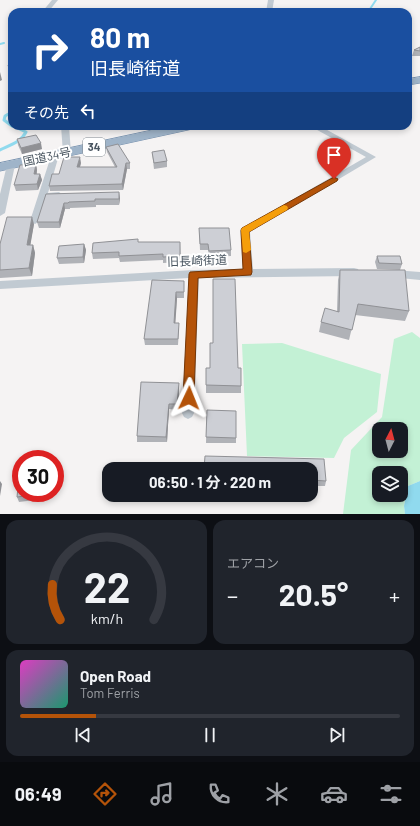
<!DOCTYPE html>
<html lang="ja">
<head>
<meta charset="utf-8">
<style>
	body { margin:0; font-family:Barlow,"Noto Sans JP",sans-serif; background:#20242c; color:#f1f3f6; height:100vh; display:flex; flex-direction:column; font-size:15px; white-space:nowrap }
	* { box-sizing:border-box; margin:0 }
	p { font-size:13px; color:#9ea1a6 }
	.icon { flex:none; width:22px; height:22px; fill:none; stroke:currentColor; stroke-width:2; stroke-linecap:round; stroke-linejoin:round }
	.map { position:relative; height:514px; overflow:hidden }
	.details { display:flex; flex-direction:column; gap:6px; padding:6px; background:#0d0f14; flex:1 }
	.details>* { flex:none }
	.top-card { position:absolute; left:8px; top:8px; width:404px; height:122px; border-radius:12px; box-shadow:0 2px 6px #0003; background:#1a4fa0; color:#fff; overflow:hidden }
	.needle { width:26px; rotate:6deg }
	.controls { position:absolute; left:372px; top:422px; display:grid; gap:8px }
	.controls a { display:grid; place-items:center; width:36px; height:36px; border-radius:8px; background:#171b24; box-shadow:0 2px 6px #0003; font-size:20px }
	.speed { position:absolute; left:12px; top:450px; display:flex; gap:8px; font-size:20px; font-weight:700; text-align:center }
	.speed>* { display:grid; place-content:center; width:52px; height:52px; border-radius:50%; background:#171b24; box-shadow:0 2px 6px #0003; line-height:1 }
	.speed .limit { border:6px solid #d22; background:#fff; color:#111 }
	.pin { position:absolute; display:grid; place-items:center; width:34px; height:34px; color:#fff; margin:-41px -17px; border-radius:50% 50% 50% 0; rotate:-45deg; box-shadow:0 0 4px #0007 }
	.pin .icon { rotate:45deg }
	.me { position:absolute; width:44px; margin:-22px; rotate:2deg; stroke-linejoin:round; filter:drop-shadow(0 0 3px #0008) }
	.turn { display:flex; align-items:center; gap:14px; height:84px; padding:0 16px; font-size:18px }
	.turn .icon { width:52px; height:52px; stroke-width:2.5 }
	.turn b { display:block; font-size:28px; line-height:34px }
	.then { display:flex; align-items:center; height:38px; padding:0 16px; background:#0003; gap:8px; font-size:15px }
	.big { font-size:30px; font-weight:700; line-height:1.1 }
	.details .tile { flex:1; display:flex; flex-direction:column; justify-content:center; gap:6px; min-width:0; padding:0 14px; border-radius:12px; background:#20242c }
	.details .dial { align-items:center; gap:0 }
	.dial svg { height:104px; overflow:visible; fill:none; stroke:#363941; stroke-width:7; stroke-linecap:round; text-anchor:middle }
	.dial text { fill:#f1f3f6; stroke:none }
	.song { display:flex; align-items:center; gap:12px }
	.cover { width:48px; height:48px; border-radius:6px; background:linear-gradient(135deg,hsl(310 70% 55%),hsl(160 70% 35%)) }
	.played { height:4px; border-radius:2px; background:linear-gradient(90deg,#b45309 20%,#363941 20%) }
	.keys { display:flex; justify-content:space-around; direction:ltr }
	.heat { display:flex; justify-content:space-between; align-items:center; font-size:22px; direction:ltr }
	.details .tiles { flex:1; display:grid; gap:6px; grid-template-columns:1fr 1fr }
	.tile:last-child { grid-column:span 2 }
	.trip { position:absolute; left:102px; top:462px; width:216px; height:40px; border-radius:12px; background:#171b24; box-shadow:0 2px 6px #0003; font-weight:700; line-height:40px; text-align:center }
	.menu { display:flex; height:64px; justify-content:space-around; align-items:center; background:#090b0e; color:#9ea1a6 }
	.menu .icon { width:28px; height:28px }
	.menu .active { color:#b45309 }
	.menu b { font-size:18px; color:#f1f3f6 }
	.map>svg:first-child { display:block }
	.green { fill:#c3f1d5; fill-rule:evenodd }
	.water { fill:#90daee }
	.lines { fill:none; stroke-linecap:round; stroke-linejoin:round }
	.stream-far1 { stroke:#90daee; stroke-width:2 }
	.stream { stroke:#90daee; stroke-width:3 }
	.trunk-casing { stroke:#7690ad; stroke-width:1 }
	.minor { fill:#c1cad2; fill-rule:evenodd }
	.trunk { fill:#9fb4c9; fill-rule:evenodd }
	.wall { fill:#b0b2b7 }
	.shaded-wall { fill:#909195 }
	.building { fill:#cdcfd5; stroke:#909195 }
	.route { fill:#b45309; stroke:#753606 }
	.slow { fill:#f59e0b }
	.labels { text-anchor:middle; stroke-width:4; stroke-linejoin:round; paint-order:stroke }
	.shield { fill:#fff; stroke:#808990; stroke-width:1 }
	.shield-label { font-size:11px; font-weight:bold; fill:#4a5661 }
	.street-label { font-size:12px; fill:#4a5661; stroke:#fff }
</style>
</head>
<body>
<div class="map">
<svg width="420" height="514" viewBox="0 0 420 514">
	<rect width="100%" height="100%" fill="#f5f3f3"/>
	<!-- green -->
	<g class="green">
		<path d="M412,332l8,6v143l-12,5 -4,20 1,8h-62l8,-64 31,-33 12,-78zM379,429h22v22h-22zM379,473h22v22h-22z"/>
		<polygon points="282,343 381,374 377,412 344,438 334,458 247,456 242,344"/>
	</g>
	<!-- water -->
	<polygon class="water" points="420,481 420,514 405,514 404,506 408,486"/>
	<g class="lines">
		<!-- stream-far1 -->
		<g class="stream-far1">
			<polyline points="368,12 376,0"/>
			<polyline points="0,44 4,43"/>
		</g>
		<!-- stream -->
		<g class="stream">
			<polyline points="12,112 5,116 4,120 12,126"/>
			<path d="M0,150c10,-5 21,-8 26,-18l-13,-6"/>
		</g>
		<!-- trunk casing -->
		<g class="trunk-casing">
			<g id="trunk">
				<polygon points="420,77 420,83 408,85 408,79"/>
				<polygon points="171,126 194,126 192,129 188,130 0,171 0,163"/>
			</g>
		</g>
		<!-- minor -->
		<g class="minor">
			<polygon points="52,0 58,0 48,12 42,12"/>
			<polygon points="268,0 274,0 272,12 266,12"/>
			<polygon points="61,126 69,126 71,153 70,155 67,155 63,153"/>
			<polygon points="310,126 320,126 376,157 250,232 253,269 354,268 358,269 359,272 358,275 354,276 199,278 194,413 192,417 188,419 184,417 182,413 189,278 0,289 0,281 194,270 243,269 240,231 242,229 366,157"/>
			<polygon points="52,153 58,153 59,155 48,193 59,192 63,195 59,198 46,199 40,221 35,224 30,221"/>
			<polygon points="11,162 15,165 5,213 0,216 0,194 7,165"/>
			<polygon points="394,270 420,272 420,280 390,277 389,274 390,271"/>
		</g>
		<!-- trunk -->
		<use href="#trunk" class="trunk"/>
	</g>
	<!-- wall -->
	<g class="wall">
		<polygon points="420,47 420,56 412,56 414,50"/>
		<polygon points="17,139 42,149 22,154 18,145"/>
		<polygon points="106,147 130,163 130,169 127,169 123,190 50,191 49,186 81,163 80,167 115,167 107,152"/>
		<polygon points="152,152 167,161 167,167 154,169"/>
		<polygon points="36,164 37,170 37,174 40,174 42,180 38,190 16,191 14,185"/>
		<polygon points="46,194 120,198 119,205 96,205 96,207 70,208 70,209 65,209 60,228 39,228 37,222"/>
		<polygon points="34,224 30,245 33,245 35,253 32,276 0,278 0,244"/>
		<polygon points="199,228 231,250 231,256 209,257 208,250 200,250"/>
		<polygon points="139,242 180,242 181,262 163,263 163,260 120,262 119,258 93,259 92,253"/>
		<polygon points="84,244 86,250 84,263 59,264 57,258"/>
		<polygon points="377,256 402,264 400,270 377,269 375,262"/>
		<polygon points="340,270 409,311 405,321 355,315 349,340 319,332 321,322 337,311 338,280"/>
		<polygon points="184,281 184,298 177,298 175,323 179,329 178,345 145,345 144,339"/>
		<polygon points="206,368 238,368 241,386 241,393 206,393"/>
		<polygon points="179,389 178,410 169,409 167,442 137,442 137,436"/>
		<polygon points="207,410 236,438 236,443 206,443"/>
		<polygon points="311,469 326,481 325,486 311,486"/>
		<polygon points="52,493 51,498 19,502 17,497"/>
	</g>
	<!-- shaded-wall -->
	<g class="shaded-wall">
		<polygon points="0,72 2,80 0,81"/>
		<polygon points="41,143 42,149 22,154 21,148"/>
		<polygon points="80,157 81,163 78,173 77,167"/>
		<polygon points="126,163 127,169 123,190 122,184"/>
		<polygon points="36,164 37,170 35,180 34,174"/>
		<polygon points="40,174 42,180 38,190 37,184"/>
		<polygon points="119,192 120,198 119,205"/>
		<polygon points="64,203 65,209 60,228 59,222"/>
		<polygon points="32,217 34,224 29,253 27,245"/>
		<polygon points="84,244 86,250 84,263 83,257"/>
		<polygon points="33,245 35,253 32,276 29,268"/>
		<polygon points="176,292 177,298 175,329 174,323"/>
		<polygon points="179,383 179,389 178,410 177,404"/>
		<polygon points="169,404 169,409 167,442 166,437"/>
		<polygon points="0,481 2,484 0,496"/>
		<polygon points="49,493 52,493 51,498"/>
	</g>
	<!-- building -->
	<g class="building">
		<polygon points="420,47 420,51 414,50"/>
		<polygon points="12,64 12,75 11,75 8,65"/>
		<polygon points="412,83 408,93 408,84"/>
		<polygon points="36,135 41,143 21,148 17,139"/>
		<polygon points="118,144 130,163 126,163 122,184 49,186 52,174 59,174 64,157 80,157 77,167 117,167 106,147"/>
		<polygon points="164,150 167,161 154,163 152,152"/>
		<polygon points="36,164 34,174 40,174 37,184 14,185 20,165"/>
		<polygon points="119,192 119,199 95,199 95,201 69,202 68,203 64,203 59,222 37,222 46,194"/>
		<polygon points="7,217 32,217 27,245 33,245 29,268 0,270 0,244"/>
		<polygon points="199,228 229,228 231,250 209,251 208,244 200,244"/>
		<polygon points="138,239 138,242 180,242 180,256 163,257 163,254 119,256 119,252 92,253 93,243"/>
		<polygon points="84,244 83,257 57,258 59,246"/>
		<polygon points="377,256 400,256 402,264 379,263"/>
		<polygon points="340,270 405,270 409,311 358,304 352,330 321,322 325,308 339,312"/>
		<polygon points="213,279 235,279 238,368 241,368 241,386 206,385 206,368 210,368 210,343 213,343"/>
		<polygon points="152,280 184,281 184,292 176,292 174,323 179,323 178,339 144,339"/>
		<polygon points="141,382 179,383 177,404 169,404 166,437 137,436"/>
		<polygon points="207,410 236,411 236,438 206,437"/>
		<polygon points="205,456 324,459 326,481 311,480 311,469 204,469"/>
		<polygon points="21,476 21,493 49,493 17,497 19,477"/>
	</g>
	<!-- route -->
	<polygon class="route" points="334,177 338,179 337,181 249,232 252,272 251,275 198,278 194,398 193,401 189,403 185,401 183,398 189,274 190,272 243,269 241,230 242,228"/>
	<!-- slow -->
	<polygon class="slow" points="284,205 287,206 288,208 287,210 249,232 251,250 246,253 243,252 241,230 242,228"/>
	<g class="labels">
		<!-- shield labels -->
		<rect class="shield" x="83" y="138" width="22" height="18" rx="3"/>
		<g class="shield-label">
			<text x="94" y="151">34</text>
		</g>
		<!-- street labels -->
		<g class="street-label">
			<text transform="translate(47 157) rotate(-12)" y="4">国道34号</text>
			<text transform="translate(197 261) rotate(-2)" y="4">旧長崎街道</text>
		</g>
	</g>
</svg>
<div class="controls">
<a><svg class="needle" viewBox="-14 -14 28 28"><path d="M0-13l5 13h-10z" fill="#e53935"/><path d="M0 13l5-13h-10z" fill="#9ea1a6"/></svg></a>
<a><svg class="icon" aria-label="layers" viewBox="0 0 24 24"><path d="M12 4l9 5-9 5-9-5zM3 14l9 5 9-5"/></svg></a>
</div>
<div class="speed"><div class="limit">30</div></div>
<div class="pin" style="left:334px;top:179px;background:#d93025"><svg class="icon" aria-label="arrive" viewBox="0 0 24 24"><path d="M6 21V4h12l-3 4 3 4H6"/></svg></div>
<svg class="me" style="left:189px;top:398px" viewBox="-20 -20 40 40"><path d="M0-17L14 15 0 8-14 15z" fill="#b45309" stroke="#fff" stroke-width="4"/></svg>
<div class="trip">06:50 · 1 分 · 220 m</div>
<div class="top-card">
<div class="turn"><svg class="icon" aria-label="right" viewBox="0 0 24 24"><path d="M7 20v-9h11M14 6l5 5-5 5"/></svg><div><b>80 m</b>旧長崎街道</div></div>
<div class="then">その先<svg class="icon" aria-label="left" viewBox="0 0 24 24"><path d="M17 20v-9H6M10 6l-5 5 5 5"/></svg></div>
</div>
</div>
<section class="details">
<div class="tiles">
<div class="tile dial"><svg viewBox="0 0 100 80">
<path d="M14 69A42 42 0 1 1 86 69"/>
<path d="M14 69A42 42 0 0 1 8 42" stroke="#b45309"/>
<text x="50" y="56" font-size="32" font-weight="700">22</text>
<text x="50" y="72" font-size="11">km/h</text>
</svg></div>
<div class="tile"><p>エアコン</p>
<div class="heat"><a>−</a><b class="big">20.5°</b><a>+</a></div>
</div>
<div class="tile">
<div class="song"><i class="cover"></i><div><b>Open Road</b><p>Tom Ferris</p></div></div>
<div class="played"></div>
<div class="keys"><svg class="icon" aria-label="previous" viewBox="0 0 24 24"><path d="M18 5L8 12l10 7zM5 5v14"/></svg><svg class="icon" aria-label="pause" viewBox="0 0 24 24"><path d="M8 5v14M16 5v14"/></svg><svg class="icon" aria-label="next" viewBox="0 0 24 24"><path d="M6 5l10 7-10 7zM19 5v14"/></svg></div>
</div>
</div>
</section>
<nav class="menu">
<b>06:49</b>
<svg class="icon active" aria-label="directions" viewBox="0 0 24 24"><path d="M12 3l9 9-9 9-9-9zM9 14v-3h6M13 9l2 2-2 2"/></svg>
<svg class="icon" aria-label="music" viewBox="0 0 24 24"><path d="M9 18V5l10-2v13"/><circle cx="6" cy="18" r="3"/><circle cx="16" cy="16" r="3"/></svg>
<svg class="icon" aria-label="phone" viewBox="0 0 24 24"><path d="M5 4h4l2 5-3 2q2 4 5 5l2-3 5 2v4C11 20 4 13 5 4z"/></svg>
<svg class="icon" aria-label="climate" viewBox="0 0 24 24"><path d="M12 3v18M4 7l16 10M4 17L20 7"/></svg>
<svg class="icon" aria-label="car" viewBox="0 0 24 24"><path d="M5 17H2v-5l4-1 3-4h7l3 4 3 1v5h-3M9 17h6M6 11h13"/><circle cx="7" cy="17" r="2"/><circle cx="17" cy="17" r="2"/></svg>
<svg class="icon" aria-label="filters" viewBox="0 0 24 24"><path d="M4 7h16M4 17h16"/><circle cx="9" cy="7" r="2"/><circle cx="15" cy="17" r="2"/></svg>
</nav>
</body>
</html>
